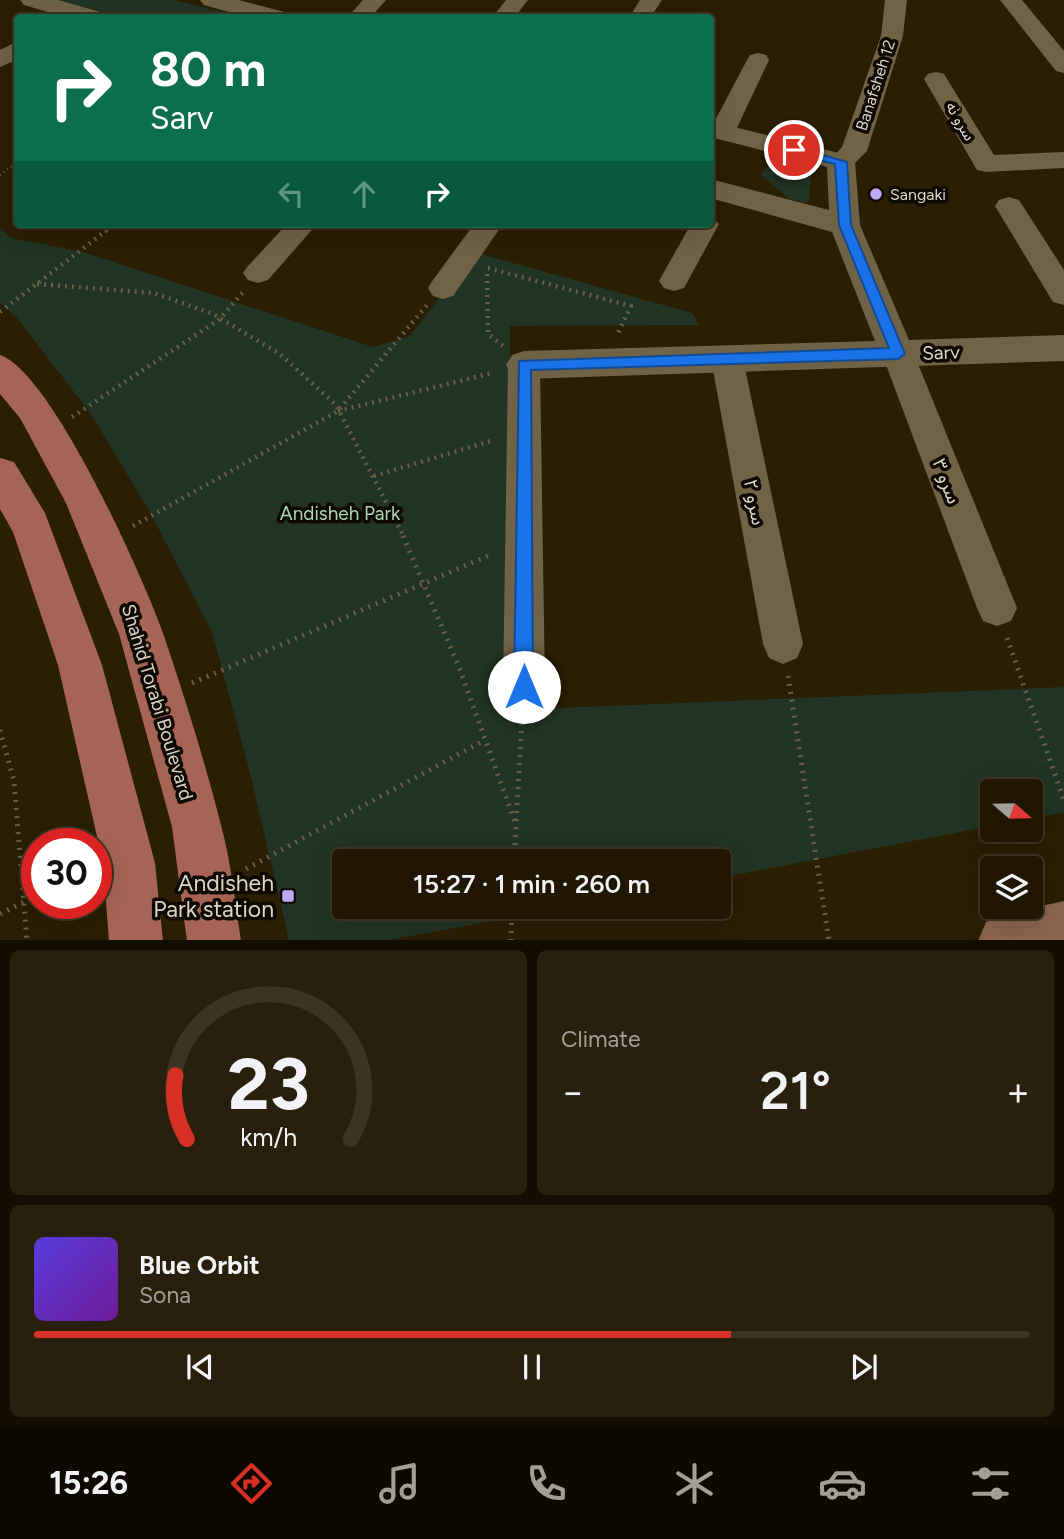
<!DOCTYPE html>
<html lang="en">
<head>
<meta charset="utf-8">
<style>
	body { margin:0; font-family:Figtree,"Noto Sans Arabic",sans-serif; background:#281f0c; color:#f1f3f6; height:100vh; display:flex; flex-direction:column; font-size:26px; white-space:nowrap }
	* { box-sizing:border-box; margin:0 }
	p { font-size:23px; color:#a29f99 }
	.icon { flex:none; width:38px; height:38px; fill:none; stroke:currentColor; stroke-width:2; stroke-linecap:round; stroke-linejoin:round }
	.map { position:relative; height:940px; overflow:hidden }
	.drawer { display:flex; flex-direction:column; gap:10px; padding:10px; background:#120c01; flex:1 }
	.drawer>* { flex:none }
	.guide { position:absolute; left:14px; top:14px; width:700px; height:214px; border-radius:7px; box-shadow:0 7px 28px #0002,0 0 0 2px #3d3524; background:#0b6e4f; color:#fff; overflow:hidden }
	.needle { width:46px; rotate:110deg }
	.fabs { position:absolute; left:980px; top:779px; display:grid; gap:14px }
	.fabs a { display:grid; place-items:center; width:63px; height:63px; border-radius:7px; background:#201602; box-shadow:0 7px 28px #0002,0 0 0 2px #3d3524; font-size:35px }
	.speed { position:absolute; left:21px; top:828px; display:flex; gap:14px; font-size:35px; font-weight:700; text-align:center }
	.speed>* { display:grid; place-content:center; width:91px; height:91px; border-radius:50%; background:#201602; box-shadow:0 7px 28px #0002,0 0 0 2px #3d3524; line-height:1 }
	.speed .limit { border:10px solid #d22; background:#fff; color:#111 }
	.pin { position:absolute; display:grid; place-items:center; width:60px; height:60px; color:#fff; margin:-30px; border:4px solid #fff; border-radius:50%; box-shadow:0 2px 7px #0007 }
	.me { position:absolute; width:77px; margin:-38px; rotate:0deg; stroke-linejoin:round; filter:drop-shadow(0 0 5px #0008) }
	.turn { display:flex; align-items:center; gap:24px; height:147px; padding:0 21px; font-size:32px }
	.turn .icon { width:91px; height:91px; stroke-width:2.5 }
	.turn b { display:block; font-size:49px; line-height:60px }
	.lanes { display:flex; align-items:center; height:66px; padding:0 21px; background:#0003; justify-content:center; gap:35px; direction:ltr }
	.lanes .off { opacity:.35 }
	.big { font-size:52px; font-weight:600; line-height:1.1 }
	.drawer .card { flex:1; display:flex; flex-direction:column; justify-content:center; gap:10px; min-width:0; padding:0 24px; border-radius:10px; background:#281f0c }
	.drawer .dial { align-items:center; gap:0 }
	.dial svg { height:182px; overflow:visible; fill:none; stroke:#3d3524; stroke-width:7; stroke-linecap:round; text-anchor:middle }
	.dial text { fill:#f1f3f6; stroke:none }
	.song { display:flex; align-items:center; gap:21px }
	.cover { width:84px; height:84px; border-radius:10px; background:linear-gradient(135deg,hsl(250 70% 55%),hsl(280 70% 35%)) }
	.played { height:7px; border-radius:4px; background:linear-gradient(90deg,#d93025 70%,#3d3524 70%) }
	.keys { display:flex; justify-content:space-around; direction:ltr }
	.heat { display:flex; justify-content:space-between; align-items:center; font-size:38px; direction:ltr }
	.drawer .tiles { flex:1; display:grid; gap:10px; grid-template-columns:1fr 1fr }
	.card:last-child { grid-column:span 2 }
	.trip { position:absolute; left:332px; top:849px; width:399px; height:70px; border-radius:7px; background:#201602; box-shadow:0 7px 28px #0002,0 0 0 2px #3d3524; font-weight:600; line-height:70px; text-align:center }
	.tabs { display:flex; height:112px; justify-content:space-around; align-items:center; background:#0d0901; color:#a29f99 }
	.tabs .icon { width:49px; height:49px }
	.tabs .selected { color:#d93025 }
	.tabs b { font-size:32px; color:#f1f3f6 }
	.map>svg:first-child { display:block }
	.green { fill:#223425 }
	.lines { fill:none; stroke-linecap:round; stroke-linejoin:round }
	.path-far2 { stroke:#6a6049; stroke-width:2.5; stroke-dasharray:1 3.5; stroke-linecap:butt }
	.path-far1 { stroke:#6a6049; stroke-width:4.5; stroke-dasharray:2 5; stroke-linecap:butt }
	.path { stroke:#6a6049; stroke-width:5; stroke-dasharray:2 6; stroke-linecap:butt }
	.minor { fill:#716346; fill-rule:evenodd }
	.tertiary { fill:#716346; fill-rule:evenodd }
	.secondary { fill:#8b644d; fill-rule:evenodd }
	.primary { fill:#a66554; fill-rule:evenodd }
	.route { fill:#1a73e8; stroke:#114b97; stroke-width:2 }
	.poi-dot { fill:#bea9f5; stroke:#0e0902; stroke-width:2.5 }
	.labels { text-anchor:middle; stroke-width:7; stroke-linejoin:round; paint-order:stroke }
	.far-street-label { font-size:16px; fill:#ddd6c6; stroke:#0e0902 }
	.far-poi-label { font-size:16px; fill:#ddd6c6; stroke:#0e0902; text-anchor:start }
	.street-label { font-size:19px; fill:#ddd6c6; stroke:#0e0902 }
	.park-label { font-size:19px; fill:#aad7b2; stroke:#0e0902 }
	.near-poi-label { font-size:23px; fill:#ddd6c6; stroke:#0e0902; text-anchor:end }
</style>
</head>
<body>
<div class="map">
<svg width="1064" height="941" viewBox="0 0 1064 941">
	<rect width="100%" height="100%" fill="#2a1e03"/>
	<!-- green -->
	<g class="green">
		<polygon points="55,0 174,0 243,17 122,17"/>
		<polygon points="778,155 812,164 809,201 806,203 789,199 761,174"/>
		<polygon points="0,228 11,238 83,252 373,347 410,336 474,252 692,313 699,325 510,326 510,710 1064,687 1064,812 1031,819 1031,791 992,791 992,826 719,878 719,861 345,861 345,906 568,907 389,940 289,940 250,773 212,632 151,514 91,414 17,318 0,302"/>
	</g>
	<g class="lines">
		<!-- path-far2 -->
		<g class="path-far2">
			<polyline points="0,175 18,162"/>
			<polyline points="105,232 115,224"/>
		</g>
		<!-- path-far1 -->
		<g class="path-far1">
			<polyline points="488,268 631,306 617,335"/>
			<polyline points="487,274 488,334 503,346"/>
			<polyline points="37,284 154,293 213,314 280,354 336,405 404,537"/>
			<polyline points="0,312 107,230"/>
			<polyline points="338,411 492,373"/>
			<polyline points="72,417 220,319 244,291"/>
			<polyline points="374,476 494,440"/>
			<polyline points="133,526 338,411 427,305"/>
		</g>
		<!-- path -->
		<g class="path">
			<polyline points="403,536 459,667 516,825"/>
			<polyline points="1007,638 1064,800"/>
			<polyline points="788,676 829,941"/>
			<polyline points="192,683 490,555"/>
			<polyline points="0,730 14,781 27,941"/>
			<polyline points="514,861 522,720"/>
			<polyline points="246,869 485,740"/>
			<polyline points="0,914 24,902"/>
			<polyline points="511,941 512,906"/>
		</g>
		<!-- minor -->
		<g class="minor">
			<polygon points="363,0 386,0 370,18 347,18"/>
			<polygon points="506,0 528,0 514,18 492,18"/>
			<polygon points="640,0 662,0 650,18 629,18"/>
			<polygon points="885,0 907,0 903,36 867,151 850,168 841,170 832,168 828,162 842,147 881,36"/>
			<polygon points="1000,0 1022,0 1064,51 1064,73 1056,71"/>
			<polygon points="18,41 18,59 0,67 0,50"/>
			<polygon points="758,53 766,55 769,60 735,132 731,137 722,140 713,137 710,130 747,60 750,55"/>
			<polygon points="936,72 944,74 994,155 1064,152 1064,168 986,172 977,170 924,79 928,74"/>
			<polygon points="1009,197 1019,200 1064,270 1064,305 1053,302 995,206 999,200"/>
			<polygon points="710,216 719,224 684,288 674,291 664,288 659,281 691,224 710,224"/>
			<polygon points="287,224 317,224 268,280 258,283 248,280 243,273 248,266"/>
			<polygon points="474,224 503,224 453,296 443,299 433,296 428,288 433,280"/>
			<polygon points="898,342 909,345 914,354 1017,608 1011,621 997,626 983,621 977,608 882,354 887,345"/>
			<polygon points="727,347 738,350 743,359 803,644 797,658 783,664 769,658 763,644 711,359 716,350"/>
			<polygon points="524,353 535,356 540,365 545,687 539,702 524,708 509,702 503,687 508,365 513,356"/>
		</g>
		<!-- tertiary -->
		<g class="tertiary">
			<polygon points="20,0 58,0 104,13 108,18 68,18 24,5"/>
			<polygon points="200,0 239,0 288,13 292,18 251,18 204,5"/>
			<polygon points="710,121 851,156 855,162 860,225 909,340 1064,335 1064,361 524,379 512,375 506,365 512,355 524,351 875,341 832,232 710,198 710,179 829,210 827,167 710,137"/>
		</g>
		<!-- secondary -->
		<polygon class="secondary" points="1064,901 1064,941 978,941 986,922 1005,914"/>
		<!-- primary -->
		<g class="primary">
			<path d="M0,355c52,17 145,226 164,281 21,62 41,126 57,189 10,37 14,77 20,116h-54l-15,-114 -53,-193 -53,-131 -46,-85 -20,-24z"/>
			<polygon points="0,458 14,462 45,513 102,665 155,863 163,941 109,941 103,863 58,665 13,532 0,509"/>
		</g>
	</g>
	<!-- route -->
	<polygon class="route" points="794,147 847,162 851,225 905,354 898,359 531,370 533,687 530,694 524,697 517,694 514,687 519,361 889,348 839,225 835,164 790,153 788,150"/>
	<!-- markers -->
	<g class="poi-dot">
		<circle cx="876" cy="194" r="7"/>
		<rect x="281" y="889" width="14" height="14" rx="3.5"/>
	</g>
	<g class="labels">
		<!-- far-street labels -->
		<g class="far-street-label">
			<text transform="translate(875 85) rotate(-72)" y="6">Banafsheh 12</text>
			<text transform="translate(961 121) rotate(60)" y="6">سرو نه</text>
		</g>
		<!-- far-poi labels -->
		<g class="far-poi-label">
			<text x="890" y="200">Sangaki</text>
		</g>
		<!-- street labels -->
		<g class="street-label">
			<text transform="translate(941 352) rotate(-2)" y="7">Sarv</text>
			<text transform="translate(947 481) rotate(69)" y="7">سرو ۳</text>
			<text transform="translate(755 502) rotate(79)" y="7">سرو ۲</text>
			<text transform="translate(158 702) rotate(73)" y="7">Shahid Torabi Boulevard</text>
		</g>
		<!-- park labels -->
		<g class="park-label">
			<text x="340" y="520">Andisheh Park</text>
		</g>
		<!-- near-poi labels -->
		<g class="near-poi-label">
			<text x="274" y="891">Andisheh<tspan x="274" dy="26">Park station</tspan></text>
		</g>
	</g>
</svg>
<div class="fabs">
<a><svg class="needle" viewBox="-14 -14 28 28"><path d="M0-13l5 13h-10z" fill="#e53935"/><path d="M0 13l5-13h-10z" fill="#a29f99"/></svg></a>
<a><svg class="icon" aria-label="layers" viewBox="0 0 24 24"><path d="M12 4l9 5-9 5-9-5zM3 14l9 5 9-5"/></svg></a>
</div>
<div class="speed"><div class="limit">30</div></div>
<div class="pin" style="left:794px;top:150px;background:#d93025"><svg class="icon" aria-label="arrive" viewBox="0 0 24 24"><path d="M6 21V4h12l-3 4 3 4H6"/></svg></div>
<svg class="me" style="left:524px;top:687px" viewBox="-20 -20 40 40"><circle r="19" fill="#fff"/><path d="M0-13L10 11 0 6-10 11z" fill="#1a73e8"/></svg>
<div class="trip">15:27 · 1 min · 260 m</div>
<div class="guide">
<div class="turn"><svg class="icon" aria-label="right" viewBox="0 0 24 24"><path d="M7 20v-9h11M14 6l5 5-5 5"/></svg><div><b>80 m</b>Sarv</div></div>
<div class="lanes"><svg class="icon off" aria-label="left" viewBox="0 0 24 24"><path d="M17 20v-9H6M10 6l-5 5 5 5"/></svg><svg class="icon off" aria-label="ahead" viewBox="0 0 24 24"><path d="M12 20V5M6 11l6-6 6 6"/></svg><svg class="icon" aria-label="right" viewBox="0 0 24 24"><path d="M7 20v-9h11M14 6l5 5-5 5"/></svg></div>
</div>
</div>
<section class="drawer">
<div class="tiles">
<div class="card dial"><svg viewBox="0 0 100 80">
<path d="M14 69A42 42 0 1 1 86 69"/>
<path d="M14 69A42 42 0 0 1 9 41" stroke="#d93025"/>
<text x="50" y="56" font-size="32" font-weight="700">23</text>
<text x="50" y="72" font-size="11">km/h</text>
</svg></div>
<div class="card"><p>Climate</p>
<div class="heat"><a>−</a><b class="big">21°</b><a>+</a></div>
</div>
<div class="card">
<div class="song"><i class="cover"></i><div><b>Blue Orbit</b><p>Sona</p></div></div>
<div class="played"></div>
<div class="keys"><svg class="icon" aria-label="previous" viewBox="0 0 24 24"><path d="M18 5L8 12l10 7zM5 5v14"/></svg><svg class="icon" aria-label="pause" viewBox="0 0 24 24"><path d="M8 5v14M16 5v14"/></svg><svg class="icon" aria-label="next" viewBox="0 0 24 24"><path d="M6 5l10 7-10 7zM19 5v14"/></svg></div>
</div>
</div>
</section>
<nav class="tabs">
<b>15:26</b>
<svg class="icon selected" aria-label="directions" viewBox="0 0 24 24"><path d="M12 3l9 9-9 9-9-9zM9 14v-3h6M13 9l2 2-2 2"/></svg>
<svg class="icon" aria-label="music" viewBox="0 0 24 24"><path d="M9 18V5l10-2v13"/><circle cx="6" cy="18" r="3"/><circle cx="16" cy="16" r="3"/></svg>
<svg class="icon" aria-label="phone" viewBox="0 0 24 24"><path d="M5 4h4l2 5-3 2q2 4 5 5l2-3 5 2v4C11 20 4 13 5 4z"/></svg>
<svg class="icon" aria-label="climate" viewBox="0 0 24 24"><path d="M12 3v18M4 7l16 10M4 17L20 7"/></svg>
<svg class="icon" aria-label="car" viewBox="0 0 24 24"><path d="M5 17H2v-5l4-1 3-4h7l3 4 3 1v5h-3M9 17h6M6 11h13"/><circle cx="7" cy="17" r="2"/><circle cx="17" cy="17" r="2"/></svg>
<svg class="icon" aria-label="filters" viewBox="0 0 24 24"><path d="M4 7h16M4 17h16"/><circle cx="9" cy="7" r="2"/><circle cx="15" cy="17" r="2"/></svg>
</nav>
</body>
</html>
